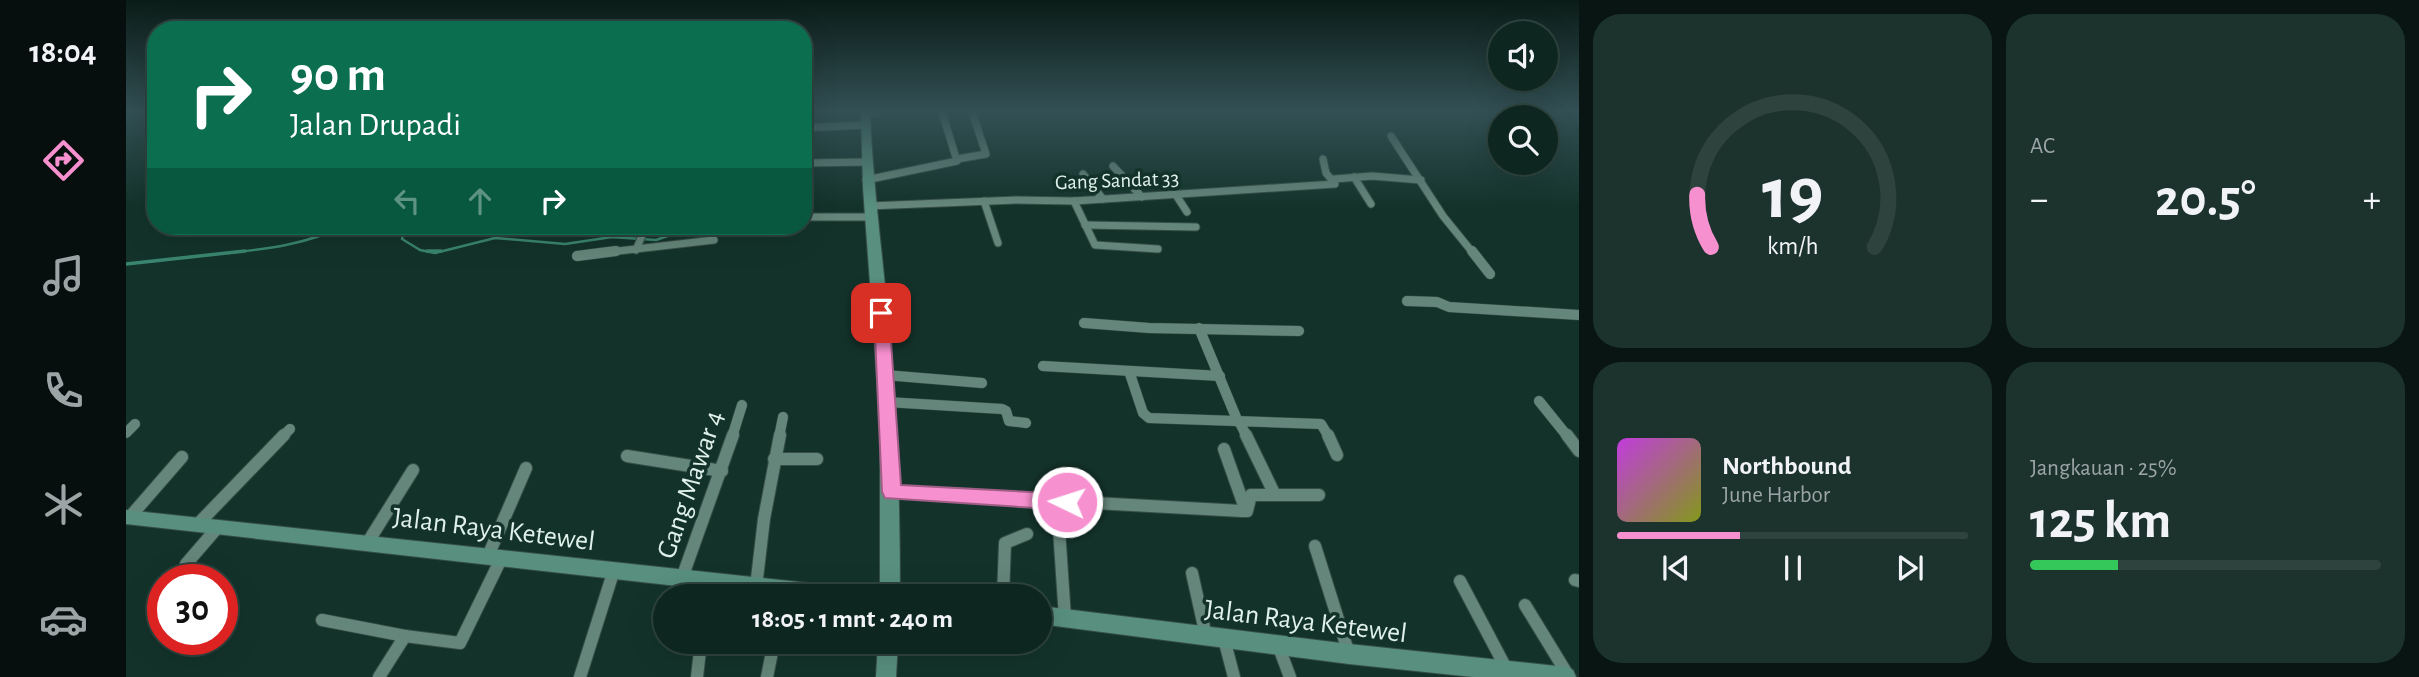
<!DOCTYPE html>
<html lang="id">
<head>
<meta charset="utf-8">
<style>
	body { margin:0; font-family:"Alegreya Sans",sans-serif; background:#1c322d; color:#f1f3f6; height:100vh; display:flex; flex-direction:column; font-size:26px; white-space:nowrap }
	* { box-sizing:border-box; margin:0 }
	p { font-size:23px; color:#9ba5a5 }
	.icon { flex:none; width:38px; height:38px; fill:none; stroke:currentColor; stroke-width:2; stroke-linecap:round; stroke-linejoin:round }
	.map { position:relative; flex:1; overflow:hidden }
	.sheet { display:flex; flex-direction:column; gap:14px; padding:14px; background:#081512; width:840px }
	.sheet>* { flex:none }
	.top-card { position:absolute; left:21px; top:21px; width:665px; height:214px; border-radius:28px; box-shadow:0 7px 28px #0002,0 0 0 2px #2e433e; background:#0b6e4f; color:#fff; overflow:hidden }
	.buttons { position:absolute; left:1362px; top:21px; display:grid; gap:14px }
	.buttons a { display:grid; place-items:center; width:70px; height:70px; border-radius:50%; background:#0e2620; box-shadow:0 7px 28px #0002,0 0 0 2px #2e433e; font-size:35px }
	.speed { position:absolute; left:21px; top:564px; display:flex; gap:14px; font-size:35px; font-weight:700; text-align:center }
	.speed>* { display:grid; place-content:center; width:91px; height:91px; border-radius:50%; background:#0e2620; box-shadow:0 7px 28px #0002,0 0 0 2px #2e433e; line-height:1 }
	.speed .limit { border:10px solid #d22; background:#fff; color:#111 }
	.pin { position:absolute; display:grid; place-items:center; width:60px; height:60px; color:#fff; margin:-30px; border-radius:14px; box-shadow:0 4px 10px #0006 }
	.me { position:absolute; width:77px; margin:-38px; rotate:274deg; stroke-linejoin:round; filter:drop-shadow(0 0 5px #0008) }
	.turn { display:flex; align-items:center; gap:24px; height:147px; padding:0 28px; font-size:32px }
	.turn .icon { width:91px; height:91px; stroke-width:2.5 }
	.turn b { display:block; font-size:49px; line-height:60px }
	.lanes { display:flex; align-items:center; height:66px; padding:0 28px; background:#0003; justify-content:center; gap:35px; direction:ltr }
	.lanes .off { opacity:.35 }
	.big { font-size:52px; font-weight:700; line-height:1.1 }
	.sheet .tile { flex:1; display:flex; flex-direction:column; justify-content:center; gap:10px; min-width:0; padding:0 24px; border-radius:28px; background:#1c322d }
	.sheet .dial { align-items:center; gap:0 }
	.dial svg { height:182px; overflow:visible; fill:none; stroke:#2e433e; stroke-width:7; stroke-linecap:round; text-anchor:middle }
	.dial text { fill:#f1f3f6; stroke:none }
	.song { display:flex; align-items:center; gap:21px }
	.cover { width:84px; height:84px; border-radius:10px; background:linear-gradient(135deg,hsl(290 70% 55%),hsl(70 70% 35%)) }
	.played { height:7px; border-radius:4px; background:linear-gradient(90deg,#f790cf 35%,#2e433e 35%) }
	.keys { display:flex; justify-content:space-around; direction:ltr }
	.heat { display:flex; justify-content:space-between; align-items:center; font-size:38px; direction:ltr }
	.charge { height:10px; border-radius:5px; background:linear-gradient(90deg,#34c759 25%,#2e433e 0) }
	.sheet .tiles { flex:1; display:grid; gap:14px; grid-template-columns:repeat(2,1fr) }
	.trip { position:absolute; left:527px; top:584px; width:399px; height:70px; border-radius:35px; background:#0e2620; box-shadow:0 7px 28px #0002,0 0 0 2px #2e433e; font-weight:700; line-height:70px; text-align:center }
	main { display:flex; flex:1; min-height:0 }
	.tab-bar { display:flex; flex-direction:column; width:126px; justify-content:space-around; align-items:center; background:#060f0d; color:#9ba5a5 }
	.tab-bar .icon { width:49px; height:49px }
	.tab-bar .selected { color:#f790cf }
	.tab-bar b { font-size:32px; color:#f1f3f6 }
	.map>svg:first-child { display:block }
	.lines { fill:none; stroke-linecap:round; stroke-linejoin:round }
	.stream-far1 { stroke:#3a856f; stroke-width:2.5 }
	.stream { stroke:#3a856f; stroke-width:3.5 }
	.street-far2-casing { stroke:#364e46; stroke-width:9 }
	.street-far1-casing { stroke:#364e46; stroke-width:11 }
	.street-casing { stroke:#364e46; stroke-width:14 }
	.secondary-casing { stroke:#364e46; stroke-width:2 }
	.street-far2 { stroke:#65867a; stroke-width:7 }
	.street-far1 { stroke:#65867a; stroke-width:10 }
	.street { stroke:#65867a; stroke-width:12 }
	.secondary { fill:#588f7e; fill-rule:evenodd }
	.route { fill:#f790cf; stroke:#a15e87; stroke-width:2 }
	.labels { text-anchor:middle; stroke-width:7; stroke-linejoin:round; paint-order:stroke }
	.far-street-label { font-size:21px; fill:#dff1ea; stroke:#13332a }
	.near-street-label { font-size:28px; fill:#dff1ea; stroke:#13332a }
</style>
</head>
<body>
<main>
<nav class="tab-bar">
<b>18:04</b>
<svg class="icon selected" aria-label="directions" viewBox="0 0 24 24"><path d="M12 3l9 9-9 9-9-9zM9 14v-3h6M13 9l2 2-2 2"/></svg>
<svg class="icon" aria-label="music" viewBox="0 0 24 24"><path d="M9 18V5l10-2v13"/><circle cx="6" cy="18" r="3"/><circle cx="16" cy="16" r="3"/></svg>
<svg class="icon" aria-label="phone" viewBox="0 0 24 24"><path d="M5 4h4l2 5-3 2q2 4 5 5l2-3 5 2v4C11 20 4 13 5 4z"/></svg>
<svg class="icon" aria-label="climate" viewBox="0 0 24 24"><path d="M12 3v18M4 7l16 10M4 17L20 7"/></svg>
<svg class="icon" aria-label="car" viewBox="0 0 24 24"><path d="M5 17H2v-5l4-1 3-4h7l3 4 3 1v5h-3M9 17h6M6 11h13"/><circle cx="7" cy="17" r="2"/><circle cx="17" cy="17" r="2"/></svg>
</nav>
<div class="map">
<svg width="1453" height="677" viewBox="0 0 1453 677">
	<rect width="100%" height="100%" fill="#13332a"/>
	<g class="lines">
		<!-- stream-far1 -->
		<g class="stream-far1">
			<polyline points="293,226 277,235 276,239 294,250 309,253 369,238 439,244 486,237 530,240 565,228 586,231 589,235"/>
			<path d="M102,253c41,-4 78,-9 116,-27"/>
		</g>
		<!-- stream -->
		<g class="stream">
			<polyline points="301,251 315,251"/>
			<polyline points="0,264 119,251"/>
		</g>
		<!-- street-far2 casing -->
		<g class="street-far2-casing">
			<g id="street-far2">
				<polyline points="739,113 750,112"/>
				<polyline points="677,128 739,125"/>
				<polyline points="1265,136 1317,216 1347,253"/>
				<polyline points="831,159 860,154 846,112"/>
				<polyline points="677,163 741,162"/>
				<polyline points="987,166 1016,197"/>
				<polyline points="957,174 977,199"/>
				<polyline points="1228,177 1245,204"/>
				<polyline points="1208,179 1246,176 1295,180"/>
				<polyline points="740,180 831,161 816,112"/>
				<polyline points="1050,195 1061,212"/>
				<polyline points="858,201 872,243"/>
				<polyline points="948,201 969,245 1032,249"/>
				<polyline points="743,206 890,200 948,201 1209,184 1200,173 1197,159"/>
				<polyline points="677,217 744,217"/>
				<polyline points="959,225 1070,227"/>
				<polyline points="308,228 341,226"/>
				<polyline points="510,250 520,226"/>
				<polyline points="475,253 588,240"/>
			</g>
		</g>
		<!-- street-far1 casing -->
		<g class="street-far1-casing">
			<g id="street-far1">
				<polyline points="1346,251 1364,274"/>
				<polyline points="451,256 490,251"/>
				<polyline points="1281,301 1311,302 1323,307 1453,315"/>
				<polyline points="958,323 1023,328 1173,331"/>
				<polyline points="1073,328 1112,422"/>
				<polyline points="917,366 1094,376"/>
				<polyline points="1003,371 1017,413 1023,418 1195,424 1203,437"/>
				<polyline points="759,375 856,383"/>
				<polyline points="1413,401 1442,437"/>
				<polyline points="761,402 876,409 880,411 883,421 900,423"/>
				<polyline points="1114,423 1121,437"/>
				<polyline points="0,433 9,424"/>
				<polyline points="156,437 164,429"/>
				<polyline points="606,437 616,405"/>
				<polyline points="653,437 657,417"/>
			</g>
		</g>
		<!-- street casing -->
		<g class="street-casing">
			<g id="street">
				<polyline points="1120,435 1148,493"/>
				<polyline points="1202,435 1211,455"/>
				<polyline points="1441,435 1453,451"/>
				<polyline points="1098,449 1120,511"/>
				<polyline points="501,456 596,471"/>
				<polyline points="648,459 691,459"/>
				<polyline points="766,492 1116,511 1121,511 1125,495 1193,495"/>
				<polyline points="3,518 56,457"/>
				<polyline points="71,525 158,435"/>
				<polyline points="933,529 939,618"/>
				<polyline points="242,542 287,470"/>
				<polyline points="1189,546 1223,654"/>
				<polyline points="362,556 400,468"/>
				<polyline points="60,564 92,527"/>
				<polyline points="1066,573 1080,636"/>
				<polyline points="556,578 607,435"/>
				<polyline points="1449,580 1453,581"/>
				<polyline points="1334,581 1381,670"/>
				<polyline points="630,587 638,519 654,435"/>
				<polyline points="578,597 579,581"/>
				<polyline points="877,597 879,543 901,534"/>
				<polyline points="1399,605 1443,677"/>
				<polyline points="196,620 279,636 334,643 376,557"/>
				<polyline points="1098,639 1108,677"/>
				<polyline points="1152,645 1164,677"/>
				<polyline points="253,677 279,636"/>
				<polyline points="454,677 488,570"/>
				<polyline points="571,677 575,642"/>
				<polyline points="641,677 648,642"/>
			</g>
		</g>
		<!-- secondary casing -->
		<g class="secondary-casing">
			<g id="secondary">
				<path d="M735,112h9c3,80 15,159 21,239 7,82 9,164 9,246h-20v-177l-17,-232z"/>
				<polygon points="0,510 729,588 736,591 739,597 650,597 0,524"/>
				<polygon points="914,606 1223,644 1440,667 1447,670 1450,677 1347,677 1223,664 914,624"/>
				<polygon points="752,642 772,642 770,677 750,677"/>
			</g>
		</g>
		<!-- street-far2 -->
		<use href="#street-far2" class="street-far2"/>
		<!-- street-far1 -->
		<use href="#street-far1" class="street-far1"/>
		<!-- street -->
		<use href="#street" class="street"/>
		<!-- secondary -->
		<use href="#secondary" class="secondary"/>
	</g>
	<!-- sky -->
	<linearGradient id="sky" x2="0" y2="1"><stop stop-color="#0a1c17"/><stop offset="0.54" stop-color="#335055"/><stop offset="1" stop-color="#335055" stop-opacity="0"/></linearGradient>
	<rect width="1453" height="206" fill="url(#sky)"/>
	<!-- route -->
	<polygon class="route" points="755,309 763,313 775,485 941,494 948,496 951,502 948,507 941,510 759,498 756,492 748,313"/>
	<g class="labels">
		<!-- far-street labels -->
		<g class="far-street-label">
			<text transform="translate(991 180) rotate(-2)" y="7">Gang Sandat 33</text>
		</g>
		<!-- near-street labels -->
		<g class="near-street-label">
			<text transform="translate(563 484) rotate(-71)" y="10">Gang Mawar 4</text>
			<text transform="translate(368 528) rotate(7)" y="10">Jalan Raya Ketewel</text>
			<text transform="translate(1180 620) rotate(7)" y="10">Jalan Raya Ketewel</text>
		</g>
	</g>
</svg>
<div class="buttons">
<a><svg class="icon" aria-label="sound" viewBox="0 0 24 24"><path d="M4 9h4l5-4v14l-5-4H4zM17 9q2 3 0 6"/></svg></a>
<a><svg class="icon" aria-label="search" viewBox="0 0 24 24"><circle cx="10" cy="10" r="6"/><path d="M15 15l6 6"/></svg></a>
</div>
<div class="speed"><div class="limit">30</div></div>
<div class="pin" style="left:755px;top:313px;background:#d93025"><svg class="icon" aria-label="arrive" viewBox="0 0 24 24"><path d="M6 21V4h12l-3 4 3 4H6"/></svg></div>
<svg class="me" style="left:941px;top:502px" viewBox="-20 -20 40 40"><circle r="17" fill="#f790cf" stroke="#fff" stroke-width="3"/><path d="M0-11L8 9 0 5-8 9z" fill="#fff"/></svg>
<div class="trip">18:05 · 1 mnt · 240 m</div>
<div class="top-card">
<div class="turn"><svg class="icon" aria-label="right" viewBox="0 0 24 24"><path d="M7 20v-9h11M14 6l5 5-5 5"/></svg><div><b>90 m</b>Jalan Drupadi</div></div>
<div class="lanes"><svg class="icon off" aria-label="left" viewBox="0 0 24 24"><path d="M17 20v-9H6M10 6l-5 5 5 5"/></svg><svg class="icon off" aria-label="ahead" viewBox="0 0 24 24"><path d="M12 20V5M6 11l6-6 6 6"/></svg><svg class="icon" aria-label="right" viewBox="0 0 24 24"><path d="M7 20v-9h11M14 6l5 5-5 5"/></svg></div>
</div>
</div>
<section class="sheet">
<div class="tiles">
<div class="tile dial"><svg viewBox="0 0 100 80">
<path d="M14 69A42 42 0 1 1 86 69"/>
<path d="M14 69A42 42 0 0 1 8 46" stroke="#f790cf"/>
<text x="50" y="56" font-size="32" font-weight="700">19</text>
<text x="50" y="72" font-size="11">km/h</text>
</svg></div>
<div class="tile"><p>AC</p>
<div class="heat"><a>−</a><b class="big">20.5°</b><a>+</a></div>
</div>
<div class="tile">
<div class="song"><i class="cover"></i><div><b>Northbound</b><p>June Harbor</p></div></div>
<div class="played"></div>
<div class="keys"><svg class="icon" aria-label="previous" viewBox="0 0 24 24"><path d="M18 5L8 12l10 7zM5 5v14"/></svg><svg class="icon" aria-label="pause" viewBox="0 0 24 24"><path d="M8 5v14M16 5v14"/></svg><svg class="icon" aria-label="next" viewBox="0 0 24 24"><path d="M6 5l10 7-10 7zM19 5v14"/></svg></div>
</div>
<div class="tile"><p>Jangkauan · 25%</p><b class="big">125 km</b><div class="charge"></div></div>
</div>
</section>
</main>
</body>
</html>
